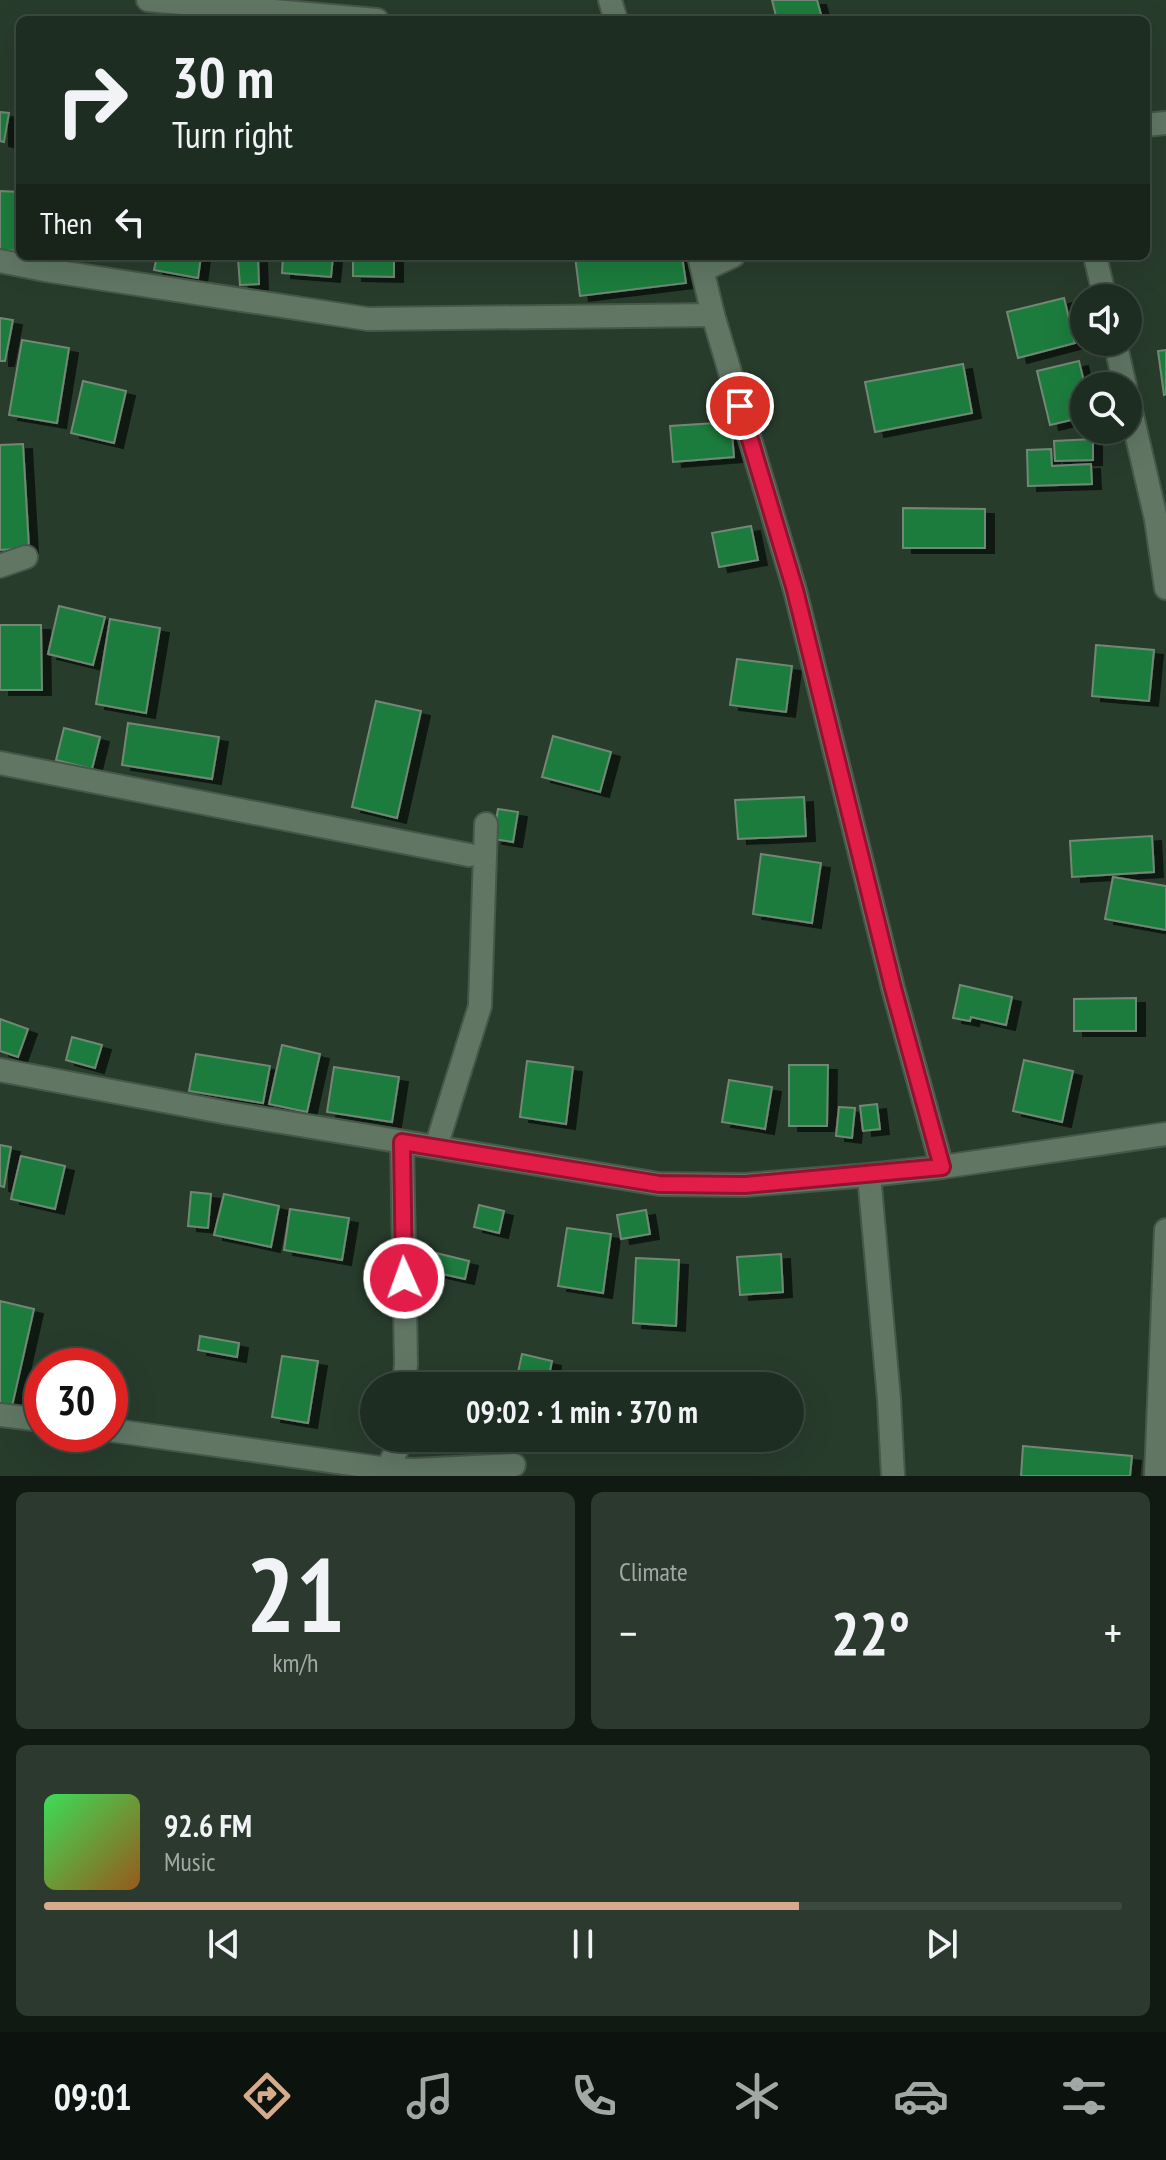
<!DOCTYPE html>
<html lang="en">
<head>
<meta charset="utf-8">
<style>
	body { margin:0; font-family:"PT Sans Narrow",sans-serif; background:#2b392e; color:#f1f3f6; height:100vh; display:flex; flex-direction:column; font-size:30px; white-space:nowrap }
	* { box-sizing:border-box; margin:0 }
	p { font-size:26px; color:#a1a8a5 }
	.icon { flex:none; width:44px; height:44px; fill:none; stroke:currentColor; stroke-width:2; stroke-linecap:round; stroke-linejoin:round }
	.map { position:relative; height:1476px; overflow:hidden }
	.drawer { display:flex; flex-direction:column; gap:16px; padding:16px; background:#101912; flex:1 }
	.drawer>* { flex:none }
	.top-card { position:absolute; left:16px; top:16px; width:1134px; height:244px; border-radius:12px; box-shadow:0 8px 32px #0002,0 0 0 2px #3c493f; background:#1e2d21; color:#f1f3f6; overflow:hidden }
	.fabs { position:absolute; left:1070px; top:284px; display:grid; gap:16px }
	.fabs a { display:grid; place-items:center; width:72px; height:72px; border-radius:50%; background:#1e2d21; box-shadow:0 8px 32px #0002,0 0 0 2px #3c493f; font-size:40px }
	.speed { position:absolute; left:24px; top:1348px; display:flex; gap:16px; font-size:40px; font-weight:700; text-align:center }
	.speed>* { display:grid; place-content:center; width:104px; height:104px; border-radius:50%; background:#1e2d21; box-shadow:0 8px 32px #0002,0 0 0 2px #3c493f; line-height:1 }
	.speed .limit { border:12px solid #d22; background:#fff; color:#111 }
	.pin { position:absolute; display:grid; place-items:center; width:68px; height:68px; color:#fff; margin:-34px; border:4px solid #fff; border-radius:50%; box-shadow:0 2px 8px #0007 }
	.me { position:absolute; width:88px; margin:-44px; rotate:358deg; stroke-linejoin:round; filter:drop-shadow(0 0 6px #0008) }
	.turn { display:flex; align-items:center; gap:28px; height:168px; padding:0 24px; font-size:36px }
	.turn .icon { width:104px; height:104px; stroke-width:2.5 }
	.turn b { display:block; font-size:56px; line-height:68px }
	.then { display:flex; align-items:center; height:76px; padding:0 24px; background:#0003; gap:16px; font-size:30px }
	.big { font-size:60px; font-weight:700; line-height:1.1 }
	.drawer .widget { flex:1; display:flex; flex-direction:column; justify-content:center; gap:12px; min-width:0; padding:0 28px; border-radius:12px; background:#2b392e }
	.drawer .dial { align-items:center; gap:0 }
	.dial b { font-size:104px; line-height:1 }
	.song { display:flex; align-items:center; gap:24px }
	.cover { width:96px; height:96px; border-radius:12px; background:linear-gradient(135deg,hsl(130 70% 55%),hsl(30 70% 35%)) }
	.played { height:8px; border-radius:4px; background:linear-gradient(90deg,#d6ab8b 70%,#3c493f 70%) }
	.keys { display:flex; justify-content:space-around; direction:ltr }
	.heat { display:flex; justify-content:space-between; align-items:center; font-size:44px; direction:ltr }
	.drawer .tiles { flex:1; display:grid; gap:16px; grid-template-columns:1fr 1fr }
	.widget:last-child { grid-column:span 2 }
	.trip { position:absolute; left:360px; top:1372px; width:444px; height:80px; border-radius:40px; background:#1e2d21; box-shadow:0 8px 32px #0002,0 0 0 2px #3c493f; font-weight:700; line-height:80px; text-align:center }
	.tabs { display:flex; height:128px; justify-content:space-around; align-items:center; background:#0c120d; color:#a1a8a5 }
	.tabs .icon { width:56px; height:56px }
	.tabs .current { color:#d6ab8b }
	.tabs b { font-size:36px; color:#f1f3f6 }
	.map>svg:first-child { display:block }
	.building { fill:#1c7c3c; stroke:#718875; stroke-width:2; filter:url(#shadow) }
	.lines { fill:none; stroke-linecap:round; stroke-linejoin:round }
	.minor-casing { stroke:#47584a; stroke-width:26 }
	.minor { stroke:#617764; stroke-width:22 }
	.route-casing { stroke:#92132f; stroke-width:20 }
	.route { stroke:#e11d48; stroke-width:14 }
</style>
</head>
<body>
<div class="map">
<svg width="1166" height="1476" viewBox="0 0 1166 1476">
	<defs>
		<filter id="shadow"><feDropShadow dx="9" dy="5" stdDeviation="0" flood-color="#0009"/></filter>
	</defs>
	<rect width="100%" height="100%" fill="#283c2c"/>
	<!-- building -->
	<g class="building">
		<polygon points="772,0 817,0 822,18 812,20 777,20"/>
		<polygon points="0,112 9,113 4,142 0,141"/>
		<polygon points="0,191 20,192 20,251 0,250"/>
		<polygon points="157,256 201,256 198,278 154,270"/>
		<polygon points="283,256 333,256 331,277 282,273"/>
		<polygon points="353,256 394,256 394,277 353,276"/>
		<polygon points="575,256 682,256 686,283 580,296"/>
		<polygon points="258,258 259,284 240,285 238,259"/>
		<polygon points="1064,298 1075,343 1018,358 1007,312"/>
		<polygon points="0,318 13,320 5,361 0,361"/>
		<polygon points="22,340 69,348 57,423 9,415"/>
		<polygon points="1166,350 1166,394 1164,395 1158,351"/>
		<polygon points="1079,361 1085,386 1084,417 1050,425 1037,371"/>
		<polygon points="963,364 972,413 875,432 865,382"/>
		<polygon points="83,381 126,391 114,443 71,433"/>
		<polygon points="731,422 734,457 673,462 670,426"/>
		<polygon points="1093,439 1093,460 1055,461 1054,441"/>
		<polygon points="23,444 29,548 0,550 0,445"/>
		<polygon points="1051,449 1052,466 1091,464 1092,484 1028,486 1027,450"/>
		<polygon points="903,508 985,509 985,548 903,548"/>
		<polygon points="751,526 758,560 719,567 712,533"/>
		<polygon points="59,606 105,617 93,665 48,654"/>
		<polygon points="110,619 160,628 146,713 96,704"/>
		<polygon points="0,625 41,625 42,690 0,690"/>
		<polygon points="1096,645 1154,650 1149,701 1092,696"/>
		<polygon points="737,659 792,666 786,712 730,705"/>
		<polygon points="376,701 421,711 397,818 352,807"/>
		<polygon points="128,723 219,737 212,779 122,765"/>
		<polygon points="64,728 100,737 92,769 56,760"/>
		<polygon points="553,736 611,752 600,792 542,777"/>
		<polygon points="804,797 806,836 738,839 735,800"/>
		<polygon points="498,809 518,812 513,842 493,839"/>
		<polygon points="1152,836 1154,872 1072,877 1070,841"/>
		<polygon points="761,854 821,863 812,923 753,914"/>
		<polygon points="1113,877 1166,886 1166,930 1105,919"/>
		<polygon points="960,985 1012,997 1006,1025 971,1017 970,1021 953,1018"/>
		<polygon points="1136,998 1136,1031 1074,1031 1074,999"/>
		<polygon points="0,1019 28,1029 18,1057 0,1051"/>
		<polygon points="72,1037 102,1045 95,1068 66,1060"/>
		<polygon points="282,1045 320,1054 307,1112 269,1104"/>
		<polygon points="196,1054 270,1066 263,1103 189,1091"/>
		<polygon points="1024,1060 1073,1071 1062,1122 1013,1111"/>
		<polygon points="527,1061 573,1067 566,1124 520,1117"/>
		<polygon points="789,1065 828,1065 827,1126 789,1126"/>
		<polygon points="334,1067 399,1077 392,1122 327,1112"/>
		<polygon points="729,1080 772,1087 765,1129 722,1122"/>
		<polygon points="877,1104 880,1129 863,1131 860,1106"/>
		<polygon points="839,1107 855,1108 852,1138 836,1136"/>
		<polygon points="0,1145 11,1147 4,1187 0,1186"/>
		<polygon points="21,1156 65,1166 55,1209 11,1199"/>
		<polygon points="191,1192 211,1194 208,1228 188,1226"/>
		<polygon points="224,1194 279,1206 271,1247 214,1235"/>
		<polygon points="479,1205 504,1211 499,1233 474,1227"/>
		<polygon points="290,1209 349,1218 342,1260 284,1250"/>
		<polygon points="646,1210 650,1234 621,1239 617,1215"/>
		<polygon points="567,1228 611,1234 603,1293 558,1286"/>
		<polygon points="428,1251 469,1261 465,1279 424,1270"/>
		<polygon points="781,1254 783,1292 740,1295 737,1257"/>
		<polygon points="636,1258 679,1260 676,1326 633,1323"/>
		<polygon points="0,1301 34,1309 10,1415 0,1413"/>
		<polygon points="200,1336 239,1343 237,1357 198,1350"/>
		<polygon points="522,1354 552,1361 547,1386 515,1386"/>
		<polygon points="282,1356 318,1361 308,1423 272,1417"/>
		<polygon points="1023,1446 1132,1456 1130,1476 1021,1476"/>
	</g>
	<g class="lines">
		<!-- minor casing -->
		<g class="minor-casing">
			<g id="minor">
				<polyline points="148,0 377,20"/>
				<polyline points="610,0 616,20"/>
				<polyline points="1146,125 1166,123"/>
				<polyline points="699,256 713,315 795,590 893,988 942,1167"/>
				<polyline points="1095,256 1105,298"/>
				<polyline points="0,261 45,270 368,319 713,315"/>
				<polyline points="703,270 733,256"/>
				<polyline points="1115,342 1125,386"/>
				<polyline points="1128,398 1156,519 1166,588"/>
				<polyline points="0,566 26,557"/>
				<polyline points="0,763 469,855"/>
				<polyline points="0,1070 228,1113 659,1184 745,1185 869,1175 942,1167 1166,1134"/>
				<polyline points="402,1142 406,1364 404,1386"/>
				<polyline points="436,1147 480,1006 486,824"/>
				<polyline points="869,1175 889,1399 893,1476"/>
				<polyline points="0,1415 42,1420"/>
				<polyline points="110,1430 387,1469 397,1449 398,1438"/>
				<polyline points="380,1476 387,1469 414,1470 514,1465"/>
				<polyline points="1156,1476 1166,1230"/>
			</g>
		</g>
		<!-- minor -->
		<use href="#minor" class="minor"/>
	</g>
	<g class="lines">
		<!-- route casing -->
		<g class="route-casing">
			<polyline id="route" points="404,1278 402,1142 659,1184 745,1185 942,1167 893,988 795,590 740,406"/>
		</g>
		<!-- route -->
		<use href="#route" class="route"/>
	</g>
</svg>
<div class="fabs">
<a><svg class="icon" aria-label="sound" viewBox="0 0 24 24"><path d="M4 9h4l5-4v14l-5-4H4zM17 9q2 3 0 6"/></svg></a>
<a><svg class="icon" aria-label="search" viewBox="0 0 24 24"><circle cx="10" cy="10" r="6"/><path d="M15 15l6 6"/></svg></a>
</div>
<div class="speed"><div class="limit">30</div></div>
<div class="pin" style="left:740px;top:406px;background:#d93025"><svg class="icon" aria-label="arrive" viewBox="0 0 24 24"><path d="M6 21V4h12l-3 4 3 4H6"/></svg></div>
<svg class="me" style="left:404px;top:1278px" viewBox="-20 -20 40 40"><circle r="17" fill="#e11d48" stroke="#fff" stroke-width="3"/><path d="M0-11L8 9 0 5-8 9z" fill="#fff"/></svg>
<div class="trip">09:02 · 1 min · 370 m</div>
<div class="top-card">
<div class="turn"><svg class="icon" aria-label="right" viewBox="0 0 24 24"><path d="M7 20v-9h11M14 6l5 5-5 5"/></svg><div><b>30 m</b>Turn right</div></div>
<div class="then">Then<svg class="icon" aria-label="left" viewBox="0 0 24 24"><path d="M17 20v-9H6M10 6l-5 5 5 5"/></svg></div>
</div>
</div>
<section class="drawer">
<div class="tiles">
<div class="widget dial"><b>21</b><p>km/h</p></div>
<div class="widget"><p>Climate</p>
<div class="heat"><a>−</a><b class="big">22°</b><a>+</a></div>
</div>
<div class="widget">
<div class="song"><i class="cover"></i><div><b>92.6 FM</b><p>Music</p></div></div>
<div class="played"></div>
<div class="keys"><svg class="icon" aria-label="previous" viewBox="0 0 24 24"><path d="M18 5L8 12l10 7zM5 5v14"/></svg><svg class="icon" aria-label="pause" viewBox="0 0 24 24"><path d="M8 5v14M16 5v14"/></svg><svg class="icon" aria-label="next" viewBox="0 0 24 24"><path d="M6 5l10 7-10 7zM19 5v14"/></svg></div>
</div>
</div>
</section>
<nav class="tabs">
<b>09:01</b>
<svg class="icon current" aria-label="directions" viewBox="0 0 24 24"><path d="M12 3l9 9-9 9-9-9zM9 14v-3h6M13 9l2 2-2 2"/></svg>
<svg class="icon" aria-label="music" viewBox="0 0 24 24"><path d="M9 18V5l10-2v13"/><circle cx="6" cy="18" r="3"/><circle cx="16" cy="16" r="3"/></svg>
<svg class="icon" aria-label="phone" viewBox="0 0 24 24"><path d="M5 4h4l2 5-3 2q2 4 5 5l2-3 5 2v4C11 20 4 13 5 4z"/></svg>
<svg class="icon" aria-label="climate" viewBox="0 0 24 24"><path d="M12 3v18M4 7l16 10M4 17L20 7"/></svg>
<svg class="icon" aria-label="car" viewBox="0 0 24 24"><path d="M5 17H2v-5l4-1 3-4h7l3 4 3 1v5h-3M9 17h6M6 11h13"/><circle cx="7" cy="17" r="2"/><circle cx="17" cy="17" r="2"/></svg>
<svg class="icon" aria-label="filters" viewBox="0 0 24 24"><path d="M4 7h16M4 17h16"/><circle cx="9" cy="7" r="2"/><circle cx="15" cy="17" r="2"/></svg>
</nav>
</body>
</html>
